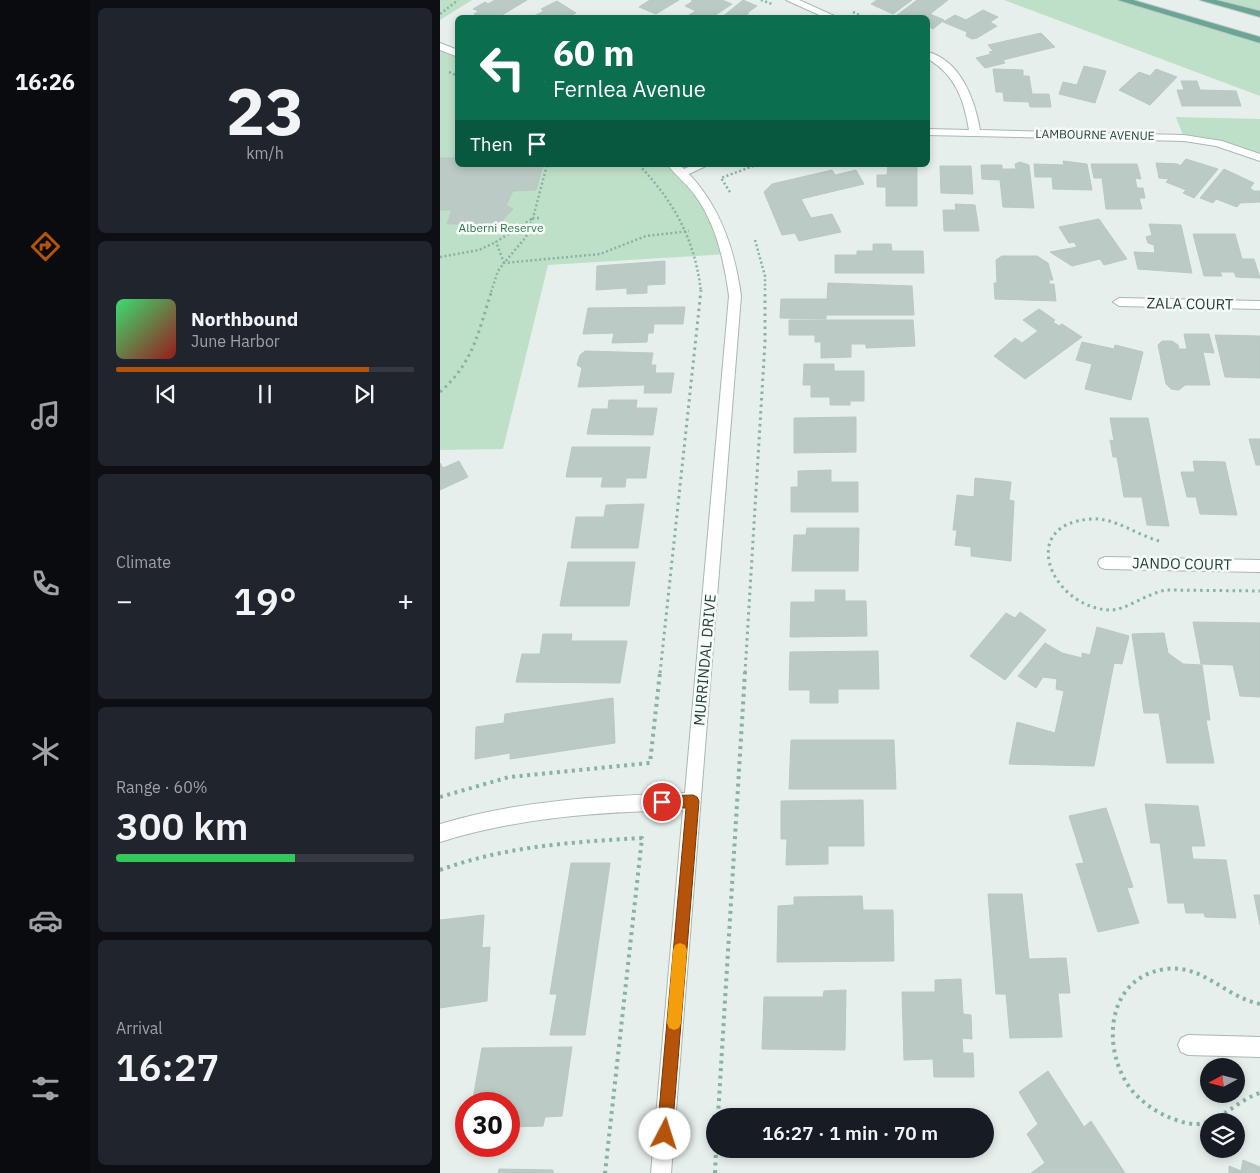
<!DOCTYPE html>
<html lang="en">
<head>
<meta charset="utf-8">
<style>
	body { margin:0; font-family:"IBM Plex Sans",sans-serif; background:#20242c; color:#f1f3f6; height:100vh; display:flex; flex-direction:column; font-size:19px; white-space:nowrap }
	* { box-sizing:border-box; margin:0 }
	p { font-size:16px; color:#9ea1a6 }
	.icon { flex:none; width:28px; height:28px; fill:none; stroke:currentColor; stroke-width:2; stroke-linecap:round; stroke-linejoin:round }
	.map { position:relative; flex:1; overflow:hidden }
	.details { display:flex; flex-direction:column; gap:8px; padding:8px; background:#0d0f14; width:350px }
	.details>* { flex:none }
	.top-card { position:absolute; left:15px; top:15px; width:475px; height:152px; border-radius:8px; box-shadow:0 2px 8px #0003; background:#0b6e4f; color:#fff; overflow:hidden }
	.needle { width:32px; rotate:263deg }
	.controls { position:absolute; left:760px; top:1058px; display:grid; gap:10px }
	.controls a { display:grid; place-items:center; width:45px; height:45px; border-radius:50%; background:#171b24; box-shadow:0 2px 8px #0003; font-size:25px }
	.speed { position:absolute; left:15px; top:1092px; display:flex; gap:10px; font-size:25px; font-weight:700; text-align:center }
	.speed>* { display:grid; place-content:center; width:65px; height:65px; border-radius:50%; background:#171b24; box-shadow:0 2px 8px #0003; line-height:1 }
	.speed .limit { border:8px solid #d22; background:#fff; color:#111 }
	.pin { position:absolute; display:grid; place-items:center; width:42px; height:42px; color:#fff; margin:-21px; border:2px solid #fff; border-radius:50%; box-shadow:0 1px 5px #0007 }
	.me { position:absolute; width:55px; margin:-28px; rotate:5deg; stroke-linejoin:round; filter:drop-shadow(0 0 4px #0008) }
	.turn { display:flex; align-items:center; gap:18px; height:105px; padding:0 15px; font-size:22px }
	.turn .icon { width:65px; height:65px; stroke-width:2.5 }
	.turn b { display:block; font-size:35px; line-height:42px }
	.then { display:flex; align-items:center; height:48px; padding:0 15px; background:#0003; gap:10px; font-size:19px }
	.big { font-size:38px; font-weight:600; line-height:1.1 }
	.details .tile { flex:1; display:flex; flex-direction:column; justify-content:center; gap:8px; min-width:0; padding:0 18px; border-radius:8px; background:#20242c }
	.details .dial { align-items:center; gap:0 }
	.dial b { font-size:65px; line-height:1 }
	.song { display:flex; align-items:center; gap:15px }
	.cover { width:60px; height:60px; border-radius:8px; background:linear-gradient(135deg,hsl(140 70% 55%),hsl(0 70% 35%)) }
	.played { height:5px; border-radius:2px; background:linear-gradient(90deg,#b45309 85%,#363941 85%) }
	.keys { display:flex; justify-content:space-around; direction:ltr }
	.heat { display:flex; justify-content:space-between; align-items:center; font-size:28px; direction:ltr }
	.charge { height:8px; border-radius:4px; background:linear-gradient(90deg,#34c759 60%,#363941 0) }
	.trip { position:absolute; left:266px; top:1108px; width:288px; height:50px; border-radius:25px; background:#171b24; box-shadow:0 2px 8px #0003; font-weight:600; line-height:50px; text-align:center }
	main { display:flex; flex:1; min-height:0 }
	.tab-bar { display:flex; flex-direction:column; width:90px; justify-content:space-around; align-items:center; background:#090b0e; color:#9ea1a6 }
	.tab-bar .icon { width:35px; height:35px }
	.tab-bar .on { color:#b45309 }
	.tab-bar b { font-size:22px; color:#f1f3f6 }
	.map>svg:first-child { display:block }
	.green { fill:#bfe0c8 }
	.building { fill:#bbcac4; stroke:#b8c9c2 }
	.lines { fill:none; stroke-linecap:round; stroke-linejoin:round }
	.minor-casing { stroke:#a8b8b2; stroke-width:2 }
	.major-casing { stroke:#c2cac8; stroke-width:2 }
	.path-far2 { stroke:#86b3a5; stroke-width:2.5; stroke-dasharray:2 2.5; stroke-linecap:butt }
	.path-far1 { stroke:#86b3a5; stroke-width:3; stroke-dasharray:2.5 4; stroke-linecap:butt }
	.path { stroke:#86b3a5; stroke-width:4; stroke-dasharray:3 4.5; stroke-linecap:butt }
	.minor { fill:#fff; fill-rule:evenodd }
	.major { fill:#6aa596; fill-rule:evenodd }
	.route { fill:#b45309; stroke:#753606 }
	.slow { fill:#f59e0b }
	.labels { text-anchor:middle; stroke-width:5; stroke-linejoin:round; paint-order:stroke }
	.far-street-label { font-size:12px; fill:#24423a; stroke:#f7fbf9 }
	.far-park-label { font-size:12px; fill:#2d7a4b; stroke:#f7fbf9 }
	.street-label { font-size:15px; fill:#24423a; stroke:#f7fbf9 }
</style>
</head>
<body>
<main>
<nav class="tab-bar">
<b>16:26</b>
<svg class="icon on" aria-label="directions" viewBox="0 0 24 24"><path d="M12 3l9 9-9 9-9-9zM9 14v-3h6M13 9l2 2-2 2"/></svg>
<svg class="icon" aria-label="music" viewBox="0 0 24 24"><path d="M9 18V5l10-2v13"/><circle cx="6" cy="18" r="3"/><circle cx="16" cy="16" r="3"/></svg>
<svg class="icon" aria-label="phone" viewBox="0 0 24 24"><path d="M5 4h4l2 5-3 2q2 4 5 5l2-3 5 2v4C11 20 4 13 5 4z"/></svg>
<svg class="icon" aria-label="climate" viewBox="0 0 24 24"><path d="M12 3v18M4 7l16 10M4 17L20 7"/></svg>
<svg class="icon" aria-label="car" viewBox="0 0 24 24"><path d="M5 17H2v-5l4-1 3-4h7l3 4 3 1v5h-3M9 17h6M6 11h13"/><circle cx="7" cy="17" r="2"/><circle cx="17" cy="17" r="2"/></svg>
<svg class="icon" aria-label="filters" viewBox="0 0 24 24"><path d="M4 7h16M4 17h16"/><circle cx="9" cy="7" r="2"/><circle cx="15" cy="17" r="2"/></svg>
</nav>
<section class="details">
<div class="tile dial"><b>23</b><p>km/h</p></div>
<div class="tile">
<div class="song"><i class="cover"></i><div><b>Northbound</b><p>June Harbor</p></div></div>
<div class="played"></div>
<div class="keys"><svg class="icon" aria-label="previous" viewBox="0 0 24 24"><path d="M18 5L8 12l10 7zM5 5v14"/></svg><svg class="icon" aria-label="pause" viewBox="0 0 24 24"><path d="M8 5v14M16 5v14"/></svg><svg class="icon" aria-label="next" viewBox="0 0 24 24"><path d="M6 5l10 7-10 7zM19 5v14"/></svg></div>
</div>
<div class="tile"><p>Climate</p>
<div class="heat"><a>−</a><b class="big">19°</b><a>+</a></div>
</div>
<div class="tile"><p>Range · 60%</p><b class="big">300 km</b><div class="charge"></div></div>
<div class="tile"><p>Arrival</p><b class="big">16:27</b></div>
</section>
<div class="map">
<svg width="820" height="1173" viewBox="0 0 820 1173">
	<rect width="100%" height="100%" fill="#e6efeb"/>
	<!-- green -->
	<g class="green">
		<polygon points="0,0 32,0 0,20"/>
		<polygon points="564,0 683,0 820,40 820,96"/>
		<polygon points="765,0 820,0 820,14"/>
		<polygon points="0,46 17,54 18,165 263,165 243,173 257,192 288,254 108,265 63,449 0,450"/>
		<polygon points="736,117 820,119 820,158 744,138"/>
	</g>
	<!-- building -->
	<g class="building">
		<polygon points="55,0 87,0 57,18 38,18 34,14 39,11 33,9 45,2 48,4"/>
		<polygon points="210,0 239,0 216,14 199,7"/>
		<polygon points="251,0 282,0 292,4 271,18 256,18 249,15 256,11 245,6 253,1"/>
		<polygon points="303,0 317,6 307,13 309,13 305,16 308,18 281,18"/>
		<polygon points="437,0 472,0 453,14 431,4"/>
		<polygon points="477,0 508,0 490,14 504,20 493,29 488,26 488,18 456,16"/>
		<polygon points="117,1 136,13 127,18 90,18 104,11 101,9"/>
		<polygon points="543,10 558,17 550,22 557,26 537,38 532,39 526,36 527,32 503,22 515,15 526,20"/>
		<polygon points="601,33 615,47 563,60 565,63 545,68 536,58 551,54 549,52 553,51 548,45"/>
		<polygon points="644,66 666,71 655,103 619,94 623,82 637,85"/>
		<polygon points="553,69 583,70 583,76 589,76 592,94 609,94 611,107 590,107 589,102 564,101 563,92 556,92"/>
		<polygon points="716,69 737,77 710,105 679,90 699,72 710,76"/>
		<polygon points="741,81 757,81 760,90 796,91 801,106 742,106 737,90 744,90"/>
		<polygon points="0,158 18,158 18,165 103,165 96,190 73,191 66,205 73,209 60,223 7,224 12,210 0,210"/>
		<polygon points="746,159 778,169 754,198 743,193 746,190 726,182 729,179 719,178 716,163 738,164 740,166"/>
		<polygon points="623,161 647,164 652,190 613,189 612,177 595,177 594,164 624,165"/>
		<polygon points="580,162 589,165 594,208 563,207 560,180 542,179 541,165 562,165 562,169 576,169 575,164"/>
		<polygon points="651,164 697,164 701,179 695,178 697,188 703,188 705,198 699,198 702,209 666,209 662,178 654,178"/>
		<polygon points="448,165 477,166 477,206 446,206 446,187 437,187 437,175 447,175"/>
		<polygon points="500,166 531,166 533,194 501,193"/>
		<polygon points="784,169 814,183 810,188 814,191 820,191 820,202 800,203 797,207 776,199 773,203 760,198"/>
		<polygon points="392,170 395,175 416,170 424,184 361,199 371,218 392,214 401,232 359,241 355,233 342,235 324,192 332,184"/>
		<polygon points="515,204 535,205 539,231 504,231 503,210 516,210"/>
		<polygon points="659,219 687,259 664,265 660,259 632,266 610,252 637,247 634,242 629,243 619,227"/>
		<polygon points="709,224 741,225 752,273 698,269 694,252 715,253 714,245 708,243 706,237 712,235"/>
		<polygon points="753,234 795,234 802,259 814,259 820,278 796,277 794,272 780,272 782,276 764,276"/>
		<polygon points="433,244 451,244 452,251 483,251 484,273 395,273 395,255 417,255 417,251 433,251"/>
		<polygon points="562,256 597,256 608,263 613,280 609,280 609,284 614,284 616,301 555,299 554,283 557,283 556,260"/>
		<polygon points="225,261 225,284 207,285 207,293 187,294 187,288 156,290 157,266"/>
		<polygon points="388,283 472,286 474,315 386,315 386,319 340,318 341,299 387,299"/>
		<polygon points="245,307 243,324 214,324 213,333 208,333 207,342 172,343 174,333 143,334 148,308"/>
		<polygon points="599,309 615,320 613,322 619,326 622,324 642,337 585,379 554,356 575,338 582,343 598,331 583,320"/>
		<polygon points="349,320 473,320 475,346 426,348 426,344 411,344 411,357 381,358 381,342 375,342 375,335 349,335"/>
		<polygon points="744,334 769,334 774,353 763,352 770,385 745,385 739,390 731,389 726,384 718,345 722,341 732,341 738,345 739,349 747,349"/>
		<polygon points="775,335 820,336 820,378 785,377"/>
		<polygon points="642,342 674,349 675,345 703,352 691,400 645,389 652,364 636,360"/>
		<polygon points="145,351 213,353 211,365 216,365 215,373 234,373 231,393 204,393 205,385 138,387 142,368 137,365 140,355"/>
		<polygon points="364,364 394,364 394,371 424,371 424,401 410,401 410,405 390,405 390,397 371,397 371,385 363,385"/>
		<polygon points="169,400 197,400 196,408 217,408 213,435 147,434 152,409 168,409"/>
		<polygon points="416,417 416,452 354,453 354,418"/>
		<polygon points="670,418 708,418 729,526 707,525 702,497 684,497 677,457 673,457 670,440 674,441"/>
		<polygon points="809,439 820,439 820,465 816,465"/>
		<polygon points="132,447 210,447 206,478 186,478 185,487 161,487 163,477 126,477"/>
		<polygon points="19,461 28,477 0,490 0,463 3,468"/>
		<polygon points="753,461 785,462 797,515 760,514 756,497 747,497 741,472 755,472"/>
		<polygon points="391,470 391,482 418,482 418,512 351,512 351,487 358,487 358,471"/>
		<polygon points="535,478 571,482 569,500 574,501 571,561 531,556 531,547 515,545 517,530 513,530 517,495 534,497"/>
		<polygon points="204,504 198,548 131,548 136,517 164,517 166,505"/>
		<polygon points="367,528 419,528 418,571 352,571 354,535 366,535"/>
		<polygon points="128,562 195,562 189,606 120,606"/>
		<polygon points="375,590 405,590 405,601 426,601 427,636 350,637 351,602 375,602"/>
		<polygon points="580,612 606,630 565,680 530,656 566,613 575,618"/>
		<polygon points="753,622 820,623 820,697 800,696 793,665 761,664"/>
		<polygon points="657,627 689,636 682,664 674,663 654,766 569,764 577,722 615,733 624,691 616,689 617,679 603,677 596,688 578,676 605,643 622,653 642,658 642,653 650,655"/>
		<polygon points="724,633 728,653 743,664 762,665 770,720 766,720 774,763 727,763 719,713 704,713 692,634"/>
		<polygon points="103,634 132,634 131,641 187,641 180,683 76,682 82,654 100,654"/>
		<polygon points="438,651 439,689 398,689 398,703 370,703 370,690 349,690 350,652"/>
		<polygon points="173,698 175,743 70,759 70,753 35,759 36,727 64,723 65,714"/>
		<polygon points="351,740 454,740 456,789 349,789"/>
		<polygon points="423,800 424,846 388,846 388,864 346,865 347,839 341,839 341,801"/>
		<polygon points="705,804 758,806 765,846 751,846 753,859 786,860 796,918 765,917 764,913 746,913 744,903 728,903 720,843 711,843"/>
		<polygon points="666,808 693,887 687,888 699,923 658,932 636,864 644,863 629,816"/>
		<polygon points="131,863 170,863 145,1035 110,1035 117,994 110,994"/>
		<polygon points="548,894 582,894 589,959 626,958 630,993 618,993 622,1037 570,1038 566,994 556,994"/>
		<polygon points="814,895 820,895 820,925"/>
		<polygon points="422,896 423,910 453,910 454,961 337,962 338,906 354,905 354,897"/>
		<polygon points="44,915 42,948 50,947 47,1001 0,1008 0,920"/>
		<polygon points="521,979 523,1014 531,1015 532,1039 522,1038 523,1053 533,1053 534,1077 494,1077 493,1059 464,1060 462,992 495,992 495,980"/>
		<polygon points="406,990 405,1050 322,1049 324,997 383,997 384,991"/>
		<polygon points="132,1047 122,1116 105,1117 103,1126 69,1127 69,1104 32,1104 42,1048"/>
		<polygon points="608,1071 644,1127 651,1121 685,1173 591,1173 605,1163 587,1134 598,1124 579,1092"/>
		<polygon points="803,1160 820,1167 820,1173 789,1173 789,1166 801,1171"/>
		<polygon points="59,1169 113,1170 113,1173 58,1173"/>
	</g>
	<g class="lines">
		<!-- minor casing -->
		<g class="minor-casing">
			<g id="minor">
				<polygon points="346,0 359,0 399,18 386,18"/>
				<polygon points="0,43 18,50 18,57 0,50"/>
				<path d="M488,52c33,9 47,48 52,78l204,5 38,6 38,13v7l-44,-15 -32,-5 -256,-6v-6l41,1c-5,-31 -14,-55 -41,-71z"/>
				<path d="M228,165h11l5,4 9,-4h15l-19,9c32,34 46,77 52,122l-70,877h-20l32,-363c-83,2 -163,7 -243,32v-18c80,-24 161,-28 245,-31l44,-497c-5,-36 -13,-73 -35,-102 -8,-11 -19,-19 -26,-29z"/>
				<polygon points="679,298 820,301 820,309 679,306 673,302"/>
				<polygon points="665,557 820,560 820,572 665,569 660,567 658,563 660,559"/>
				<polygon points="748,1035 820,1037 820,1057 748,1055 741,1052 738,1045 741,1038"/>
			</g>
		</g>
		<!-- major casing -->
		<g class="major-casing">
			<g id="major">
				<polygon points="678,0 693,0 820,37 820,43"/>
				<polygon points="760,0 776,0 820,11 820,17"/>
			</g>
		</g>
		<!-- path-far2 -->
		<g class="path-far2">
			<polyline points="321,0 332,4"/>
			<polyline points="413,12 426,18"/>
			<polyline points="0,14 18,0"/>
			<polyline points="9,72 18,76"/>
			<path d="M199,165c36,38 56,75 62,127"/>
			<polyline points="290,192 281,178 316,165"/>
			<polygon points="93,218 86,237 64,263 56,242"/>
			<polyline points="99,218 93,218 107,165"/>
			<polyline points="315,240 325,276 325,292"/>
			<polyline points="0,257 39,250 56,242"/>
			<polyline points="51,292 58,271 64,263 160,254 206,236 249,231"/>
		</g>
		<!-- path-far1 -->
		<g class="path-far1">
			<path d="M0,392c34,-30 38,-60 52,-102"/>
			<path d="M719,541c-22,-6 -45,-24 -68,-22 -75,5 -40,88 18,91 16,1 38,-17 57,-20l94,1"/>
			<polyline points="220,673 261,290"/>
			<polyline points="305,673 325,342 325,290"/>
		</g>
		<!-- path -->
		<g class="path">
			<polyline points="0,797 69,777 210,763 220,672"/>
			<path d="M0,870c66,-24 133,-28 202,-32l-37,335"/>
			<path d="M820,1004c-35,-7 -57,-40 -94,-35 -56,7 -65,71 -40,113 9,15 25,27 40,34 9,4 20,8 30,8 24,-1 41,-24 64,-31"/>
			<polyline points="278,1116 305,672"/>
			<polyline points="275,1173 276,1149"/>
		</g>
		<!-- minor -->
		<use href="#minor" class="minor"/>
		<!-- major -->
		<use href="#major" class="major"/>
	</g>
	<!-- route -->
	<polygon class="route" points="253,795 257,797 259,801 232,1134 230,1139 225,1142 219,1139 217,1134 246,808 217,807 215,802 217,798 222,796"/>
	<!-- slow -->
	<polygon class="slow" points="240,943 245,945 247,950 241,1023 239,1028 234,1030 229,1028 227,1023 233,950 235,945"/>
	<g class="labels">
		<!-- far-street labels -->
		<g class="far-street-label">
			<text transform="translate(655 135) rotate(1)" y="4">LAMBOURNE AVENUE</text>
		</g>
		<!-- far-park labels -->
		<g class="far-park-label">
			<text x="61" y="232">Alberni Reserve</text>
		</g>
		<!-- street labels -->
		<g class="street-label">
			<text transform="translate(750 304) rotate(1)" y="5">ZALA COURT</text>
			<text transform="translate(742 564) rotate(1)" y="5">JANDO COURT</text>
			<text transform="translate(265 660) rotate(-85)" y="5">MURRINDAL DRIVE</text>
		</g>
	</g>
</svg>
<div class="controls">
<a><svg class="needle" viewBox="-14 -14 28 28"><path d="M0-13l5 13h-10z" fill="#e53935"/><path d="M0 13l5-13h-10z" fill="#9ea1a6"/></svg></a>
<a><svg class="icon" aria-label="layers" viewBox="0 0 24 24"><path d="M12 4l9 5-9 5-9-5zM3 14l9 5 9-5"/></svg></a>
</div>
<div class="speed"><div class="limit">30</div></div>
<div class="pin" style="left:222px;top:802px;background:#d93025"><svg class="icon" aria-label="arrive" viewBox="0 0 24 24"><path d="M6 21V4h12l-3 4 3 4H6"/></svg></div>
<svg class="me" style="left:225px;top:1134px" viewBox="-20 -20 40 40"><circle r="19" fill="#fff"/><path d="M0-13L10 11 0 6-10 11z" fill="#b45309"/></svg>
<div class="trip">16:27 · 1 min · 70 m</div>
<div class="top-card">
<div class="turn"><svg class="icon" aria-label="left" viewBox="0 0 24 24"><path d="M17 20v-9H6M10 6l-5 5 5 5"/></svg><div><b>60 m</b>Fernlea Avenue</div></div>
<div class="then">Then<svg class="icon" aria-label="arrive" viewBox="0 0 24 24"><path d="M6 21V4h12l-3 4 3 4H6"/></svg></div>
</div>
</div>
</main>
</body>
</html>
